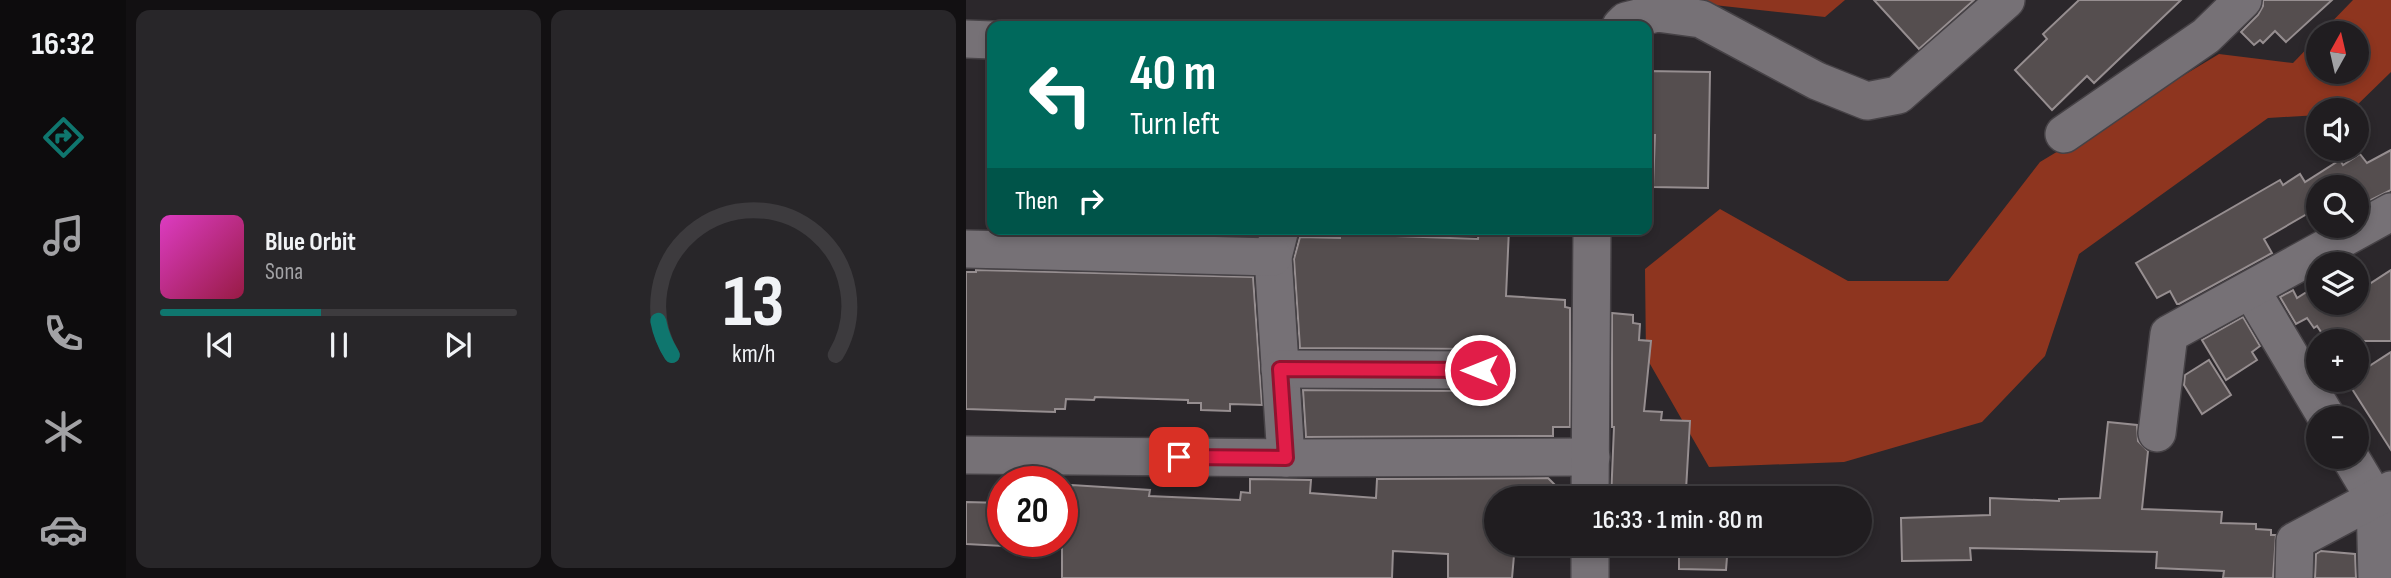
<!DOCTYPE html>
<html lang="en">
<head>
<meta charset="utf-8">
<style>
	body { margin:0; font-family:"Sofia Sans Condensed",sans-serif; background:#282629; color:#f1f3f6; height:100vh; display:flex; flex-direction:column; font-size:26px; white-space:nowrap }
	* { box-sizing:border-box; margin:0 }
	p { font-size:23px; color:#a2a2a5 }
	.icon { flex:none; width:38px; height:38px; fill:none; stroke:currentColor; stroke-width:2; stroke-linecap:round; stroke-linejoin:round }
	.map { position:relative; flex:1; overflow:hidden }
	.side { display:flex; flex-direction:column; gap:10px; padding:10px; background:#121012; width:840px }
	.side>* { flex:none }
	.top-card { position:absolute; left:21px; top:21px; width:665px; height:214px; border-radius:14px; box-shadow:0 4px 10px #0003,0 0 0 2px #3d3b3e; background:#00695c; color:#fff; overflow:hidden }
	.needle { width:46px; rotate:8deg }
	.tools { position:absolute; left:1340px; top:21px; display:grid; gap:14px }
	.tools a { display:grid; place-items:center; width:63px; height:63px; border-radius:50%; background:#201d20; box-shadow:0 4px 10px #0003,0 0 0 2px #3d3b3e; font-size:35px }
	.speed { position:absolute; left:21px; top:466px; display:flex; gap:14px; font-size:35px; font-weight:700; text-align:center }
	.speed>* { display:grid; place-content:center; width:91px; height:91px; border-radius:50%; background:#201d20; box-shadow:0 4px 10px #0003,0 0 0 2px #3d3b3e; line-height:1 }
	.speed .limit { border:10px solid #d22; background:#fff; color:#111 }
	.pin { position:absolute; display:grid; place-items:center; width:60px; height:60px; color:#fff; margin:-30px; border-radius:14px; box-shadow:0 4px 10px #0006 }
	.me { position:absolute; width:77px; margin:-38px; rotate:270deg; stroke-linejoin:round; filter:drop-shadow(0 0 5px #0008) }
	.turn { display:flex; align-items:center; gap:24px; height:147px; padding:0 28px; font-size:32px }
	.turn .icon { width:91px; height:91px; stroke-width:2.5 }
	.turn b { display:block; font-size:49px; line-height:60px }
	.then { display:flex; align-items:center; height:66px; padding:0 28px; background:#0003; gap:14px; font-size:26px }
	.side .widget { flex:1; display:flex; flex-direction:column; justify-content:center; gap:10px; min-width:0; padding:0 24px; border-radius:14px; background:#282629 }
	.side .dial { align-items:center; gap:0 }
	.dial svg { height:182px; overflow:visible; fill:none; stroke:#3d3b3e; stroke-width:7; stroke-linecap:round; text-anchor:middle }
	.dial text { fill:#f1f3f6; stroke:none }
	.song { display:flex; align-items:center; gap:21px }
	.cover { width:84px; height:84px; border-radius:10px; background:linear-gradient(135deg,hsl(310 70% 55%),hsl(340 70% 35%)) }
	.played { height:7px; border-radius:4px; background:linear-gradient(90deg,#0f766e 45%,#3d3b3e 45%) }
	.keys { display:flex; justify-content:space-around; direction:ltr }
	.side .tiles { flex:1; display:grid; gap:10px; grid-template-columns:repeat(2,1fr) }
	.trip { position:absolute; left:518px; top:486px; width:388px; height:70px; border-radius:35px; background:#201d20; box-shadow:0 4px 10px #0003,0 0 0 2px #3d3b3e; font-weight:600; line-height:70px; text-align:center }
	main { display:flex; flex:1; min-height:0 }
	.dock { display:flex; flex-direction:column; width:126px; justify-content:space-around; align-items:center; background:#0d0c0d; color:#a2a2a5 }
	.dock .icon { width:49px; height:49px }
	.dock .current { color:#0f766e }
	.dock b { font-size:32px; color:#f1f3f6 }
	.map>svg:first-child { display:block }
	.forest { fill:#8e351f }
	.building { fill:#554e4f; stroke:#968e90; stroke-width:2 }
	.lines { fill:none; stroke-linecap:round; stroke-linejoin:round }
	.minor-casing { stroke:#464246; stroke-width:40 }
	.minor { stroke:#767176; stroke-width:37 }
	.route-casing { stroke:#92132f; stroke-width:18 }
	.route { stroke:#e11d48; stroke-width:12 }
</style>
</head>
<body>
<main>
<nav class="dock">
<b>16:32</b>
<svg class="icon current" aria-label="directions" viewBox="0 0 24 24"><path d="M12 3l9 9-9 9-9-9zM9 14v-3h6M13 9l2 2-2 2"/></svg>
<svg class="icon" aria-label="music" viewBox="0 0 24 24"><path d="M9 18V5l10-2v13"/><circle cx="6" cy="18" r="3"/><circle cx="16" cy="16" r="3"/></svg>
<svg class="icon" aria-label="phone" viewBox="0 0 24 24"><path d="M5 4h4l2 5-3 2q2 4 5 5l2-3 5 2v4C11 20 4 13 5 4z"/></svg>
<svg class="icon" aria-label="climate" viewBox="0 0 24 24"><path d="M12 3v18M4 7l16 10M4 17L20 7"/></svg>
<svg class="icon" aria-label="car" viewBox="0 0 24 24"><path d="M5 17H2v-5l4-1 3-4h7l3 4 3 1v5h-3M9 17h6M6 11h13"/><circle cx="7" cy="17" r="2"/><circle cx="17" cy="17" r="2"/></svg>
</nav>
<section class="side">
<div class="tiles">
<div class="widget">
<div class="song"><i class="cover"></i><div><b>Blue Orbit</b><p>Sona</p></div></div>
<div class="played"></div>
<div class="keys"><svg class="icon" aria-label="previous" viewBox="0 0 24 24"><path d="M18 5L8 12l10 7zM5 5v14"/></svg><svg class="icon" aria-label="pause" viewBox="0 0 24 24"><path d="M8 5v14M16 5v14"/></svg><svg class="icon" aria-label="next" viewBox="0 0 24 24"><path d="M6 5l10 7-10 7zM19 5v14"/></svg></div>
</div>
<div class="widget dial"><svg viewBox="0 0 100 80">
<path d="M14 69A42 42 0 1 1 86 69"/>
<path d="M14 69A42 42 0 0 1 8 54" stroke="#0f766e"/>
<text x="50" y="56" font-size="32" font-weight="700">13</text>
<text x="50" y="72" font-size="11">km/h</text>
</svg></div>
</div>
</section>
<div class="map">
<svg width="1425" height="578" viewBox="0 0 1425 578">
	<rect width="100%" height="100%" fill="#2b272b"/>
	<!-- forest -->
	<g class="forest">
		<polygon points="702,0 879,0 859,17"/>
		<polygon points="1387,0 1425,0 1425,72 1386,110 1353,110 1353,115 1302,118 1113,254 1079,356 1016,422 878,462 743,467 680,357 679,269 754,209 882,281 982,281 1074,162 1253,54 1327,63 1353,36 1353,72 1391,72 1391,33 1355,33"/>
	</g>
	<!-- building -->
	<g class="building">
		<polygon points="908,0 1008,0 953,49"/>
		<polygon points="1113,0 1215,0 1128,83 1121,76 1086,110 1049,70 1081,39 1077,34"/>
		<polygon points="1297,0 1366,0 1320,42 1309,31 1297,43 1294,40 1288,45 1275,32 1292,15 1297,6"/>
		<polygon points="681,71 744,72 742,188 687,187 689,135 681,135"/>
		<polygon points="1425,150 1425,190 1391,207 1391,187 1353,187 1353,207 1298,239 1306,253 1213,304 1211,304 1204,291 1191,298 1170,263 1314,180 1317,185 1334,174 1339,182 1374,160 1377,165 1394,154 1401,163"/>
		<polygon points="513,229 543,229 540,296 599,300 599,307 604,308 604,427 587,427 587,436 340,437 337,390 514,391 524,388 532,381 535,369 532,359 525,352 514,349 334,348 328,259 334,237 374,238 374,234 512,239"/>
		<polygon points="10,270 287,277 296,405 264,404 264,411 235,410 235,403 222,403 222,400 129,397 128,400 100,399 99,409 89,409 89,412 0,409 0,272 10,272"/>
		<polygon points="1425,270 1425,341 1361,341 1351,326 1348,328 1341,318 1330,324 1314,297 1327,290 1331,298 1353,284 1353,303 1391,303 1391,285 1394,290"/>
		<polygon points="646,313 667,315 667,323 674,324 673,340 685,341 678,411 696,412 695,420 724,421 720,490 756,492 756,496 765,496 765,499 645,499 648,427 646,427"/>
		<polygon points="1277,317 1294,346 1286,352 1291,360 1260,380 1236,340"/>
		<polygon points="1425,352 1425,450 1381,381 1391,380 1391,374"/>
		<polygon points="1243,360 1265,395 1236,414 1218,385 1219,375"/>
		<polygon points="1142,422 1171,425 1172,441 1182,451 1176,509 1256,512 1255,523 1290,524 1290,529 1305,530 1305,535 1310,535 1307,578 1257,578 1258,571 1190,568 1191,552 1004,548 1005,560 936,561 935,518 1024,515 1024,498 1093,501 1093,499 1134,498"/>
		<polygon points="582,478 603,499 530,499 530,544 549,544 546,578 482,578 482,554 427,551 426,578 96,578 96,490 106,490 106,485 184,490 183,496 274,500 275,492 284,493 284,479 345,480 344,493 410,498 411,479"/>
		<polygon points="0,502 37,503 37,546 0,544"/>
		<polygon points="713,544 762,544 760,570 713,569"/>
		<polygon points="1355,551 1389,554 1390,578 1349,578 1350,554"/>
	</g>
	<g class="lines">
		<!-- minor casing -->
		<g class="minor-casing">
			<g id="minor">
				<polyline points="655,26 660,21 691,13 735,19 851,81 901,101 932,95 1040,0"/>
				<polyline points="0,39 26,40"/>
				<polyline points="1098,134 1240,36 1277,0"/>
				<polyline points="314,229 307,257 320,458"/>
				<polyline points="0,249 307,257"/>
				<polyline points="1285,290 1361,418"/>
				<polyline points="314,369 514,370"/>
				<polyline points="1191,433 1203,334 1425,212"/>
				<polyline points="0,455 320,458 625,457"/>
				<polyline points="1384,457 1409,499 1411,578"/>
				<polyline points="624,499 626,229"/>
				<polyline points="624,578 624,544"/>
				<polyline points="1328,578 1329,541 1425,490"/>
			</g>
		</g>
		<!-- minor -->
		<use href="#minor" class="minor"/>
	</g>
	<g class="lines">
		<!-- route casing -->
		<g class="route-casing">
			<polyline id="route" points="213,457 320,458 314,369 514,370"/>
		</g>
		<!-- route -->
		<use href="#route" class="route"/>
	</g>
</svg>
<div class="tools">
<a><svg class="needle" viewBox="-14 -14 28 28"><path d="M0-13l5 13h-10z" fill="#e53935"/><path d="M0 13l5-13h-10z" fill="#a2a2a5"/></svg></a>
<a><svg class="icon" aria-label="sound" viewBox="0 0 24 24"><path d="M4 9h4l5-4v14l-5-4H4zM17 9q2 3 0 6"/></svg></a>
<a><svg class="icon" aria-label="search" viewBox="0 0 24 24"><circle cx="10" cy="10" r="6"/><path d="M15 15l6 6"/></svg></a>
<a><svg class="icon" aria-label="layers" viewBox="0 0 24 24"><path d="M12 4l9 5-9 5-9-5zM3 14l9 5 9-5"/></svg></a>
<a>+</a>
<a>−</a>
</div>
<div class="speed"><div class="limit">20</div></div>
<div class="pin" style="left:213px;top:457px;background:#d93025"><svg class="icon" aria-label="arrive" viewBox="0 0 24 24"><path d="M6 21V4h12l-3 4 3 4H6"/></svg></div>
<svg class="me" style="left:514px;top:370px" viewBox="-20 -20 40 40"><circle r="17" fill="#e11d48" stroke="#fff" stroke-width="3"/><path d="M0-11L8 9 0 5-8 9z" fill="#fff"/></svg>
<div class="trip">16:33 · 1 min · 80 m</div>
<div class="top-card">
<div class="turn"><svg class="icon" aria-label="left" viewBox="0 0 24 24"><path d="M17 20v-9H6M10 6l-5 5 5 5"/></svg><div><b>40 m</b>Turn left</div></div>
<div class="then">Then<svg class="icon" aria-label="right" viewBox="0 0 24 24"><path d="M7 20v-9h11M14 6l5 5-5 5"/></svg></div>
</div>
</div>
</main>
</body>
</html>
